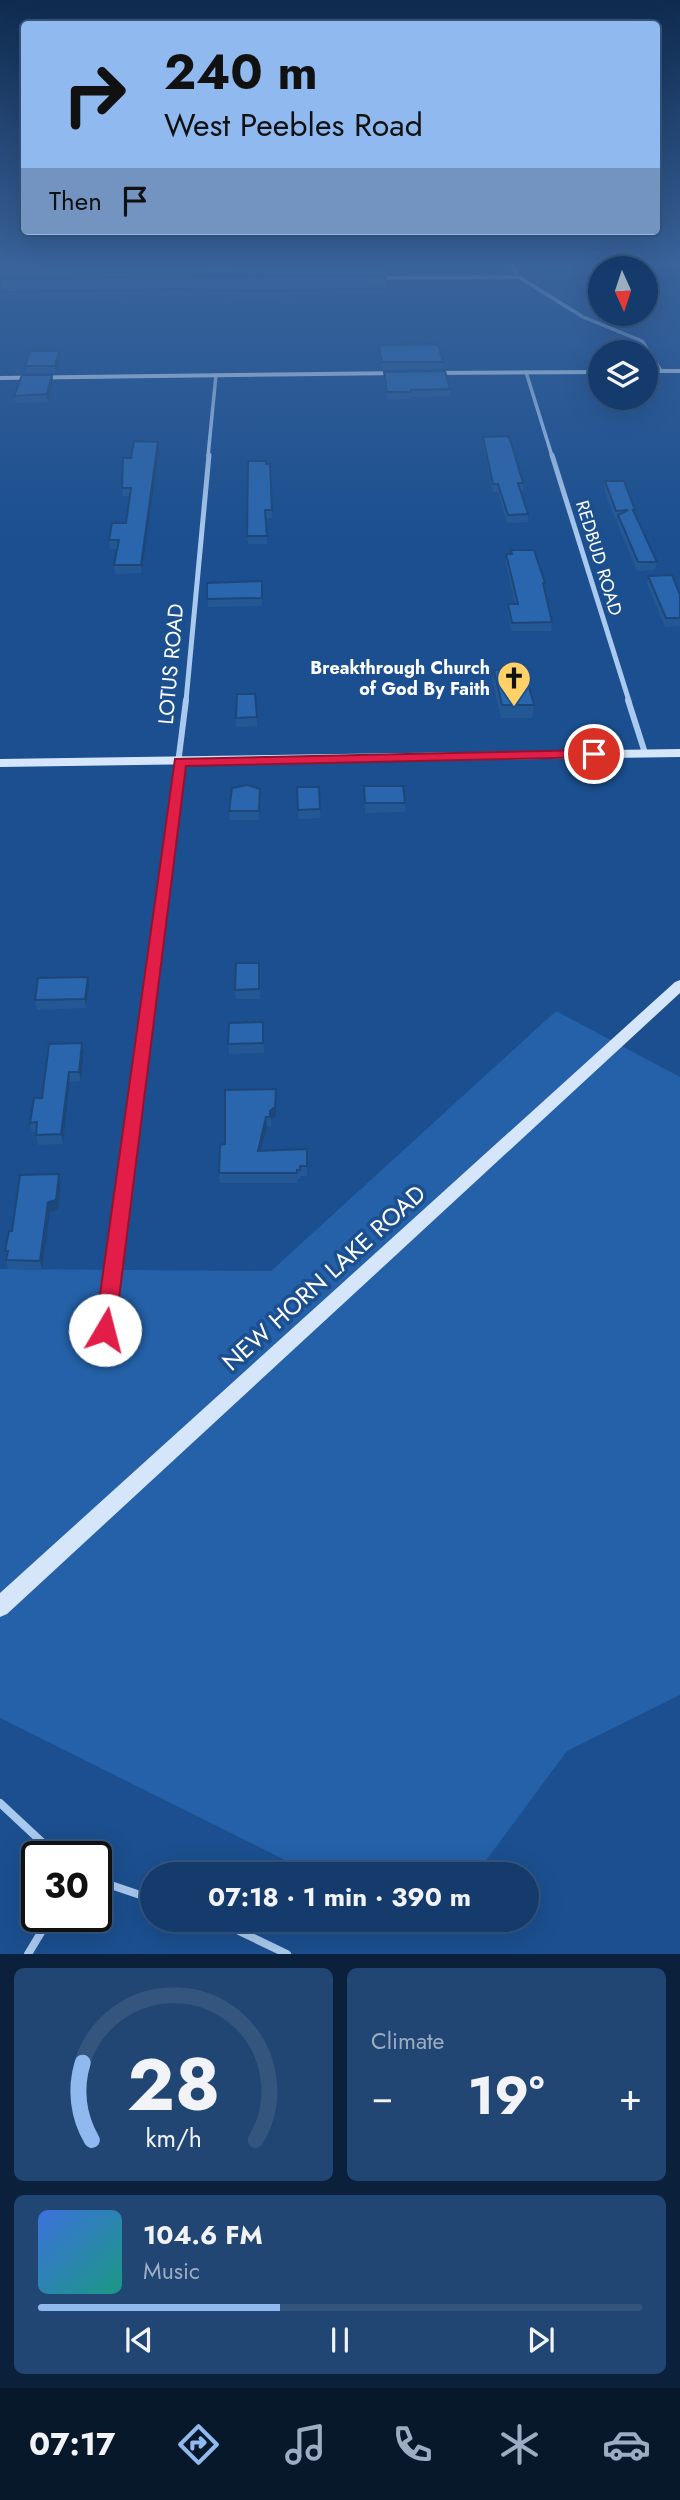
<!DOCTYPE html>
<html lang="en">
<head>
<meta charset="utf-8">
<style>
	body { margin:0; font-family:Jost,sans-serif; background:#214673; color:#f1f3f6; height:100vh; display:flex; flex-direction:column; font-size:26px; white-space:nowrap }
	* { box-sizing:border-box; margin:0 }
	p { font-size:23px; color:#9dadc1 }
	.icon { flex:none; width:38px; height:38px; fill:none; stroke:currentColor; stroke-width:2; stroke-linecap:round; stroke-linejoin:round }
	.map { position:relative; height:1954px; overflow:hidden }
	.details { display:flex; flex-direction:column; gap:14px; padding:14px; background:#0b203b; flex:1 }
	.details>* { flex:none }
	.top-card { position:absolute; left:21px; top:21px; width:639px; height:214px; border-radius:7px; box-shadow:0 7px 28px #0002,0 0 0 2px #33557e; background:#90b9f0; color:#111; overflow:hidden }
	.needle { width:46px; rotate:177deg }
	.controls { position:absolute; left:588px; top:256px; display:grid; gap:14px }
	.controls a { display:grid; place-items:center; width:70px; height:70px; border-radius:50%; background:#143b6b; box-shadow:0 7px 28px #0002,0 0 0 2px #33557e; font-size:35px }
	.speed { position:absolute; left:21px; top:1841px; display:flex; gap:14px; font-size:35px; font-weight:700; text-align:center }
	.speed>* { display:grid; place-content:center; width:91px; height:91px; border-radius:50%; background:#143b6b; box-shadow:0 7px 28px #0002,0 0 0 2px #33557e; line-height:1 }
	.speed .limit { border:4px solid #111; border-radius:10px; background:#fff; color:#111 }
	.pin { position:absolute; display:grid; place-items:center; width:60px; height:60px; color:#fff; margin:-30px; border:4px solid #fff; border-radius:50%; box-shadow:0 2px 7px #0007 }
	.me { position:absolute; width:77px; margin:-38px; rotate:8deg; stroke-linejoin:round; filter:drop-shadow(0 0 5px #0008) }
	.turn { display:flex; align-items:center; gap:24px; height:147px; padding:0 28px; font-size:32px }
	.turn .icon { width:91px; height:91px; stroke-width:2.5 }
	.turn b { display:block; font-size:49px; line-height:60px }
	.then { display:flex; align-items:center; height:66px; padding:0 28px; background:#0003; gap:14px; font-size:26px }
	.big { font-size:52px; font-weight:700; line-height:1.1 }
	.details .tile { flex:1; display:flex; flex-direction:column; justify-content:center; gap:10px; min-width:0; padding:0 24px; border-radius:10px; background:#214673 }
	.details .dial { align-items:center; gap:0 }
	.dial svg { height:182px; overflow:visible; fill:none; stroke:#33557e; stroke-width:7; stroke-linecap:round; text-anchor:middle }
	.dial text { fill:#f1f3f6; stroke:none }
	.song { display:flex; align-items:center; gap:21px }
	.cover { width:84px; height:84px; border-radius:10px; background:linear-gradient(135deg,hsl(220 70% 55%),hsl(170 70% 35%)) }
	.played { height:7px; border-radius:4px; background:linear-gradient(90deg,#90b9f0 40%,#33557e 40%) }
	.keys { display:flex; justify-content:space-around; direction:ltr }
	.heat { display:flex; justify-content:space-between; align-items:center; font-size:38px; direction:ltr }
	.details .tiles { flex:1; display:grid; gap:14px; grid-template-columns:1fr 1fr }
	.tile:last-child { grid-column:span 2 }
	.trip { position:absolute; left:140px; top:1862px; width:399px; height:70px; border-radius:35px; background:#143b6b; box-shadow:0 7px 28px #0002,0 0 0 2px #33557e; font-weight:700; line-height:70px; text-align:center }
	.tabs { display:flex; height:112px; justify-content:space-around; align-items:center; background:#08182b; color:#9dadc1 }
	.tabs .icon { width:49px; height:49px }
	.tabs .selected { color:#90b9f0 }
	.tabs b { font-size:32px; color:#f1f3f6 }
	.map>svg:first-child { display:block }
	.green { fill:#2461a8 }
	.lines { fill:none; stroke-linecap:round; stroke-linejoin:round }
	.lane { stroke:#a9c9ee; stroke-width:8 }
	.street-far3 { stroke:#a9c9ee; stroke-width:3.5 }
	.street-far2 { stroke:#a9c9ee; stroke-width:5 }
	.street-far1 { stroke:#a9c9ee; stroke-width:6 }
	.street { stroke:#a9c9ee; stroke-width:8 }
	.secondary { fill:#d6e6fa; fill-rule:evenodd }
	.wall { fill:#245895 }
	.shaded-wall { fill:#1d4779 }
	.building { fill:#2a66ad; stroke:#1d4779; stroke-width:2 }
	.route { fill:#e11d48; stroke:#92132f; stroke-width:2 }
	.labels { text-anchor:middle; stroke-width:7; stroke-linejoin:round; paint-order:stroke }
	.far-street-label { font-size:18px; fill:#fff; stroke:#1b4f8f }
	.far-poi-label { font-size:18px; font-weight:bold; fill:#fff; stroke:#1b4f8f; text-anchor:end }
	.street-label { font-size:21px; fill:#fff; stroke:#1b4f8f }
	.near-street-label { font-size:24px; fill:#fff; stroke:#1b4f8f }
</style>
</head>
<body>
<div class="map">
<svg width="680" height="1954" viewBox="0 0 680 1954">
	<rect width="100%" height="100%" fill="#1b4f8f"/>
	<!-- green -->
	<polygon class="green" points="556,1011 680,1077 680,1695 567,1751 476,1874 313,1874 0,1718 0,1269 271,1271"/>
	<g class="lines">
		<!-- lane -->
		<g class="lane">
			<polyline points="0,1803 58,1857"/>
			<polyline points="96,1880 152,1899"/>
			<polyline points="216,1920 287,1954"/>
			<polyline points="28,1954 51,1916"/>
		</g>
		<!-- street-far3 -->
		<g class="street-far3">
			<polyline points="512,266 519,277 583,317 642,341 661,371"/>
			<polyline points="379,278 519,277"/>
			<polyline points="526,372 552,456"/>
			<polyline points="208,456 216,375"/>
		</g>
		<!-- street-far2 -->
		<g class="street-far2">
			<polyline points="552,455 629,701"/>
			<polyline points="186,701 209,455"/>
		</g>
		<!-- street-far1 -->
		<g class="street-far1">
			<polyline points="628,700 645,753"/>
			<polyline points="146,1018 186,700"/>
		</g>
		<!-- street -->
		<polyline class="street" points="105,1330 146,1016"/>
		<!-- secondary -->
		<g class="secondary">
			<rect x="646" y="369" width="34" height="4"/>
			<polygon points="600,370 600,374 428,375 424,373 428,371"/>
			<polygon points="404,371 404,375 401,375 0,380 0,376"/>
			<polygon points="680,749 680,757 0,767 0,759"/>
			<polygon points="680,980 680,993 7,1614 0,1617 0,1593 675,982"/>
		</g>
	</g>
	<!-- wall -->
	<g class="wall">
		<polygon points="0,266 384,267 384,274 0,277"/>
		<polygon points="433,266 456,266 456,267 434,268"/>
		<polygon points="0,279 388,288 388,295 263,297 179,296 0,298"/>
		<polygon points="379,347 443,362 442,369 382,370 379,354"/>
		<polygon points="60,358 56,373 26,373 25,366"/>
		<polygon points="384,372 450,389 450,396 411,397 411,399 387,400 383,379"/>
		<polygon points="52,375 53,382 48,402 16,403 14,396"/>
		<polygon points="483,437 523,483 523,491 521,491 528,514 528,522 507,523 498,492 493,492 483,444"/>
		<polygon points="158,442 159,450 142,573 115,574 114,565 117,549 110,549 109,540 126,523 130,496 123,496 122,488 131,458"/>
		<polygon points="266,464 270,464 272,518 266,518 267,544 248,544 247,536"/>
		<polygon points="605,481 635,510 635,514 657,562 655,570 637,571 617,523 617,519 615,519 604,489"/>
		<polygon points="511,550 545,583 544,589 552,622 551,631 511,631 508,613 508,604 515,604 506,563 506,554 511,554"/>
		<polygon points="648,576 680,595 680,626 665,627 647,584"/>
		<polygon points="262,581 262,606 208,607 207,583"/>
		<polygon points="494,670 534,705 532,718 501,718 493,683"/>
		<polygon points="255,694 257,726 236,727 236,718"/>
		<polygon points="364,786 405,803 405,812 365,813"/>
		<polygon points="297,787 320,809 320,818 298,819"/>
		<polygon points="260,789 259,820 230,820 229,811"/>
		<polygon points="260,973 260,999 236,999 235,990"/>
		<polygon points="89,986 86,1008 37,1010 35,1000"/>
		<polygon points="263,1022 264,1053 229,1054 228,1044"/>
		<polygon points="84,1053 81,1081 70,1082 63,1144 38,1145 36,1132 32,1132 30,1123 42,1098"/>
		<polygon points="276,1089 276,1117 271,1120 271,1127 267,1127 261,1151 307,1149 307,1176 300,1176 300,1179 297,1179 297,1183 220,1183 219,1173 225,1144"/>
		<polygon points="61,1183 58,1210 50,1212 42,1270 8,1269 5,1251 12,1231"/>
	</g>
	<!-- shaded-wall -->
	<g class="shaded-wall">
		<polygon points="59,351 60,358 56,373 55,366"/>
		<polygon points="52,375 53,382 48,402 47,394"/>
		<polygon points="158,442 159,450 142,573 141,565"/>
		<polygon points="88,977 89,986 86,1008 85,999"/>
		<polygon points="82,1043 84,1053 81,1081 79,1072"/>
		<polygon points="69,1072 70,1082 63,1144 61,1134"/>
		<polygon points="276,1089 276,1117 271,1120 270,1111"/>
		<polygon points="266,1117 267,1127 258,1161 258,1151"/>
		<polygon points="59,1174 61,1183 58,1210 50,1212 42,1270 40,1261 48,1202"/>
	</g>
	<!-- building -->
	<g class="building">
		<polygon points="0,266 383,266 384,267 0,270"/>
		<polygon points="385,276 388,288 263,291 179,289 0,292 0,279"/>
		<polygon points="438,344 443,362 382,362 379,347 382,345"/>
		<polygon points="30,351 59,351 55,366 25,366"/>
		<polygon points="445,371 450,389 411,390 411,392 387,392 384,372"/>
		<polygon points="22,375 52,375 47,394 14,396"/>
		<polygon points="507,436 510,439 523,483 518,483 528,514 508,515 498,484 493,484 483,437"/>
		<polygon points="134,441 158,442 141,565 114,565 119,540 109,540 112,523 126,523 131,488 122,488 123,458 131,458"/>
		<polygon points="248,461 266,461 266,464 270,464 272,510 265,510 267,536 247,536"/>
		<polygon points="605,481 624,481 635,510 633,510 657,562 638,562 618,515 628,510 616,511"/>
		<polygon points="511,550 534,550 545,583 543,583 552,622 512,623 508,604 518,604 506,554 512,554"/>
		<polygon points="672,575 680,595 680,618 666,618 648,576"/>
		<polygon points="262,581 262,598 207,599 207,583"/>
		<polygon points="524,669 534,705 502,705 494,670"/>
		<polygon points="237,694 255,694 257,717 236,718"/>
		<polygon points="247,785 260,789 259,811 229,811 232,788"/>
		<polygon points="364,786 403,786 405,803 365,803"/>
		<polygon points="297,787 319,787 320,809 298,810"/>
		<polygon points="236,963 259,963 259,989 235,990"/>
		<polygon points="88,977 85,999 35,1000 38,978"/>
		<polygon points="263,1022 263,1043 228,1044 229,1023"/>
		<polygon points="82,1043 79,1072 69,1072 61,1134 36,1135 37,1122 30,1123 34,1098 42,1098 49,1044"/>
		<polygon points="276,1089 275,1107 270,1111 270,1117 266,1117 258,1151 307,1149 307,1166 300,1166 300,1170 297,1170 297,1173 219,1173 220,1145 225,1144 225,1090"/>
		<polygon points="59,1174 56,1200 48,1202 40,1261 6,1260 8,1251 5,1251 9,1231 12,1231 20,1175"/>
	</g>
	<!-- sky -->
	<linearGradient id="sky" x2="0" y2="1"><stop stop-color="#0f2b4f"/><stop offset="0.49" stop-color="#39639b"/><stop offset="1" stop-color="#39639b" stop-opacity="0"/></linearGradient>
	<rect width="680" height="539" fill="url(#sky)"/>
	<!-- route -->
	<polygon class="route" points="594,750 599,751 599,757 186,766 115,1330 112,1336 105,1338 98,1336 95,1330 175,759"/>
	<!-- icons -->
	<defs>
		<g id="church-pin" transform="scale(1.75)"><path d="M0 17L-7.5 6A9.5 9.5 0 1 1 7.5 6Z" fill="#ffd166" stroke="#1b4f8f"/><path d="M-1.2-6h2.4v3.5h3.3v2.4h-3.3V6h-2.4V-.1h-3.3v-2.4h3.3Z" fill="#111"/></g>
	</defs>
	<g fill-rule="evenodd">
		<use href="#church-pin" x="514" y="678"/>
	</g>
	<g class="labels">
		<!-- far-street labels -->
		<g class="far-street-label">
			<text transform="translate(599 558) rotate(73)" y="6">REDBUD ROAD</text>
		</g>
		<!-- far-poi labels -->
		<g class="far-poi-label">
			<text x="490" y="674">Breakthrough Church<tspan x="490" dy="21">of God By Faith</tspan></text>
		</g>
		<!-- street labels -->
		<g class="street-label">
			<text transform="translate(171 664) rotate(-85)" y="7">LOTUS ROAD</text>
		</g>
		<!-- near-street labels -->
		<g class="near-street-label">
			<text transform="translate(324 1278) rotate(-42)" y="8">NEW HORN LAKE ROAD</text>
		</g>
	</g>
</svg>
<div class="controls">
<a><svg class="needle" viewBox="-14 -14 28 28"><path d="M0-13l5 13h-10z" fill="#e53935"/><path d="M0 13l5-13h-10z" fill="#9dadc1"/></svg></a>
<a><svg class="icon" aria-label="layers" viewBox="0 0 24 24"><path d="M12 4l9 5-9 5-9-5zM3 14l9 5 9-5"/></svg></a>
</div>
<div class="speed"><div class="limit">30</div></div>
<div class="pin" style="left:594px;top:754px;background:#d93025"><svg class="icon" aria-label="arrive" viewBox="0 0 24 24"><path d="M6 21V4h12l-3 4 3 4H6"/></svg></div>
<svg class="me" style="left:105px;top:1330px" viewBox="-20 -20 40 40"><circle r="19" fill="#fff"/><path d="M0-13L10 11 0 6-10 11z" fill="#e11d48"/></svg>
<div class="trip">07:18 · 1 min · 390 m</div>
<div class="top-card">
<div class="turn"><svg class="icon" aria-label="right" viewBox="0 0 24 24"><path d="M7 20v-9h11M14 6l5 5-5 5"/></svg><div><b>240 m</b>West Peebles Road</div></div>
<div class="then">Then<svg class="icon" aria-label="arrive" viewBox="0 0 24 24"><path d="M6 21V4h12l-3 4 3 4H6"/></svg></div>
</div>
</div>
<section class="details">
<div class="tiles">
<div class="tile dial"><svg viewBox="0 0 100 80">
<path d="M14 69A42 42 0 1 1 86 69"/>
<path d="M14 69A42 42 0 0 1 10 35" stroke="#90b9f0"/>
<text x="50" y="56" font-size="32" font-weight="700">28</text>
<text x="50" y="72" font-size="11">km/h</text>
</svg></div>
<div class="tile"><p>Climate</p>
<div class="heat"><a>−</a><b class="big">19°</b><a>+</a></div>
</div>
<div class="tile">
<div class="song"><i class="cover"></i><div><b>104.6 FM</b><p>Music</p></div></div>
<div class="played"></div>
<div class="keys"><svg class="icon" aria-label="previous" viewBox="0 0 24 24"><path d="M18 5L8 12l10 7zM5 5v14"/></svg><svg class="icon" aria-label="pause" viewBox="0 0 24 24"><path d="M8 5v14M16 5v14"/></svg><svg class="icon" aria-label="next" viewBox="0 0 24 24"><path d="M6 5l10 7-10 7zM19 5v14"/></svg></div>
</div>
</div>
</section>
<nav class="tabs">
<b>07:17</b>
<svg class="icon selected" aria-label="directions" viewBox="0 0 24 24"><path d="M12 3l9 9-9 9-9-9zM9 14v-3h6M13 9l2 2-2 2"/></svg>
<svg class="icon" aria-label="music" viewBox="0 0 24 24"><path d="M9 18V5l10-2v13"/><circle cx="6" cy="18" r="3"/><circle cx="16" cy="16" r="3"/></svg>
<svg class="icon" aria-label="phone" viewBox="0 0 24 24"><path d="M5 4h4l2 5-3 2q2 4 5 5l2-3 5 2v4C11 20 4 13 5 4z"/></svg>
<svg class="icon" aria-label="climate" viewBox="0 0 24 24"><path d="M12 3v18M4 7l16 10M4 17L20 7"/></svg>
<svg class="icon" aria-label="car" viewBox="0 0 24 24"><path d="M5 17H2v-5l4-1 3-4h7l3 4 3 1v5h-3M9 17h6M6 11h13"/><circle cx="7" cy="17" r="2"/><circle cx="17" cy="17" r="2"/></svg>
</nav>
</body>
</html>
